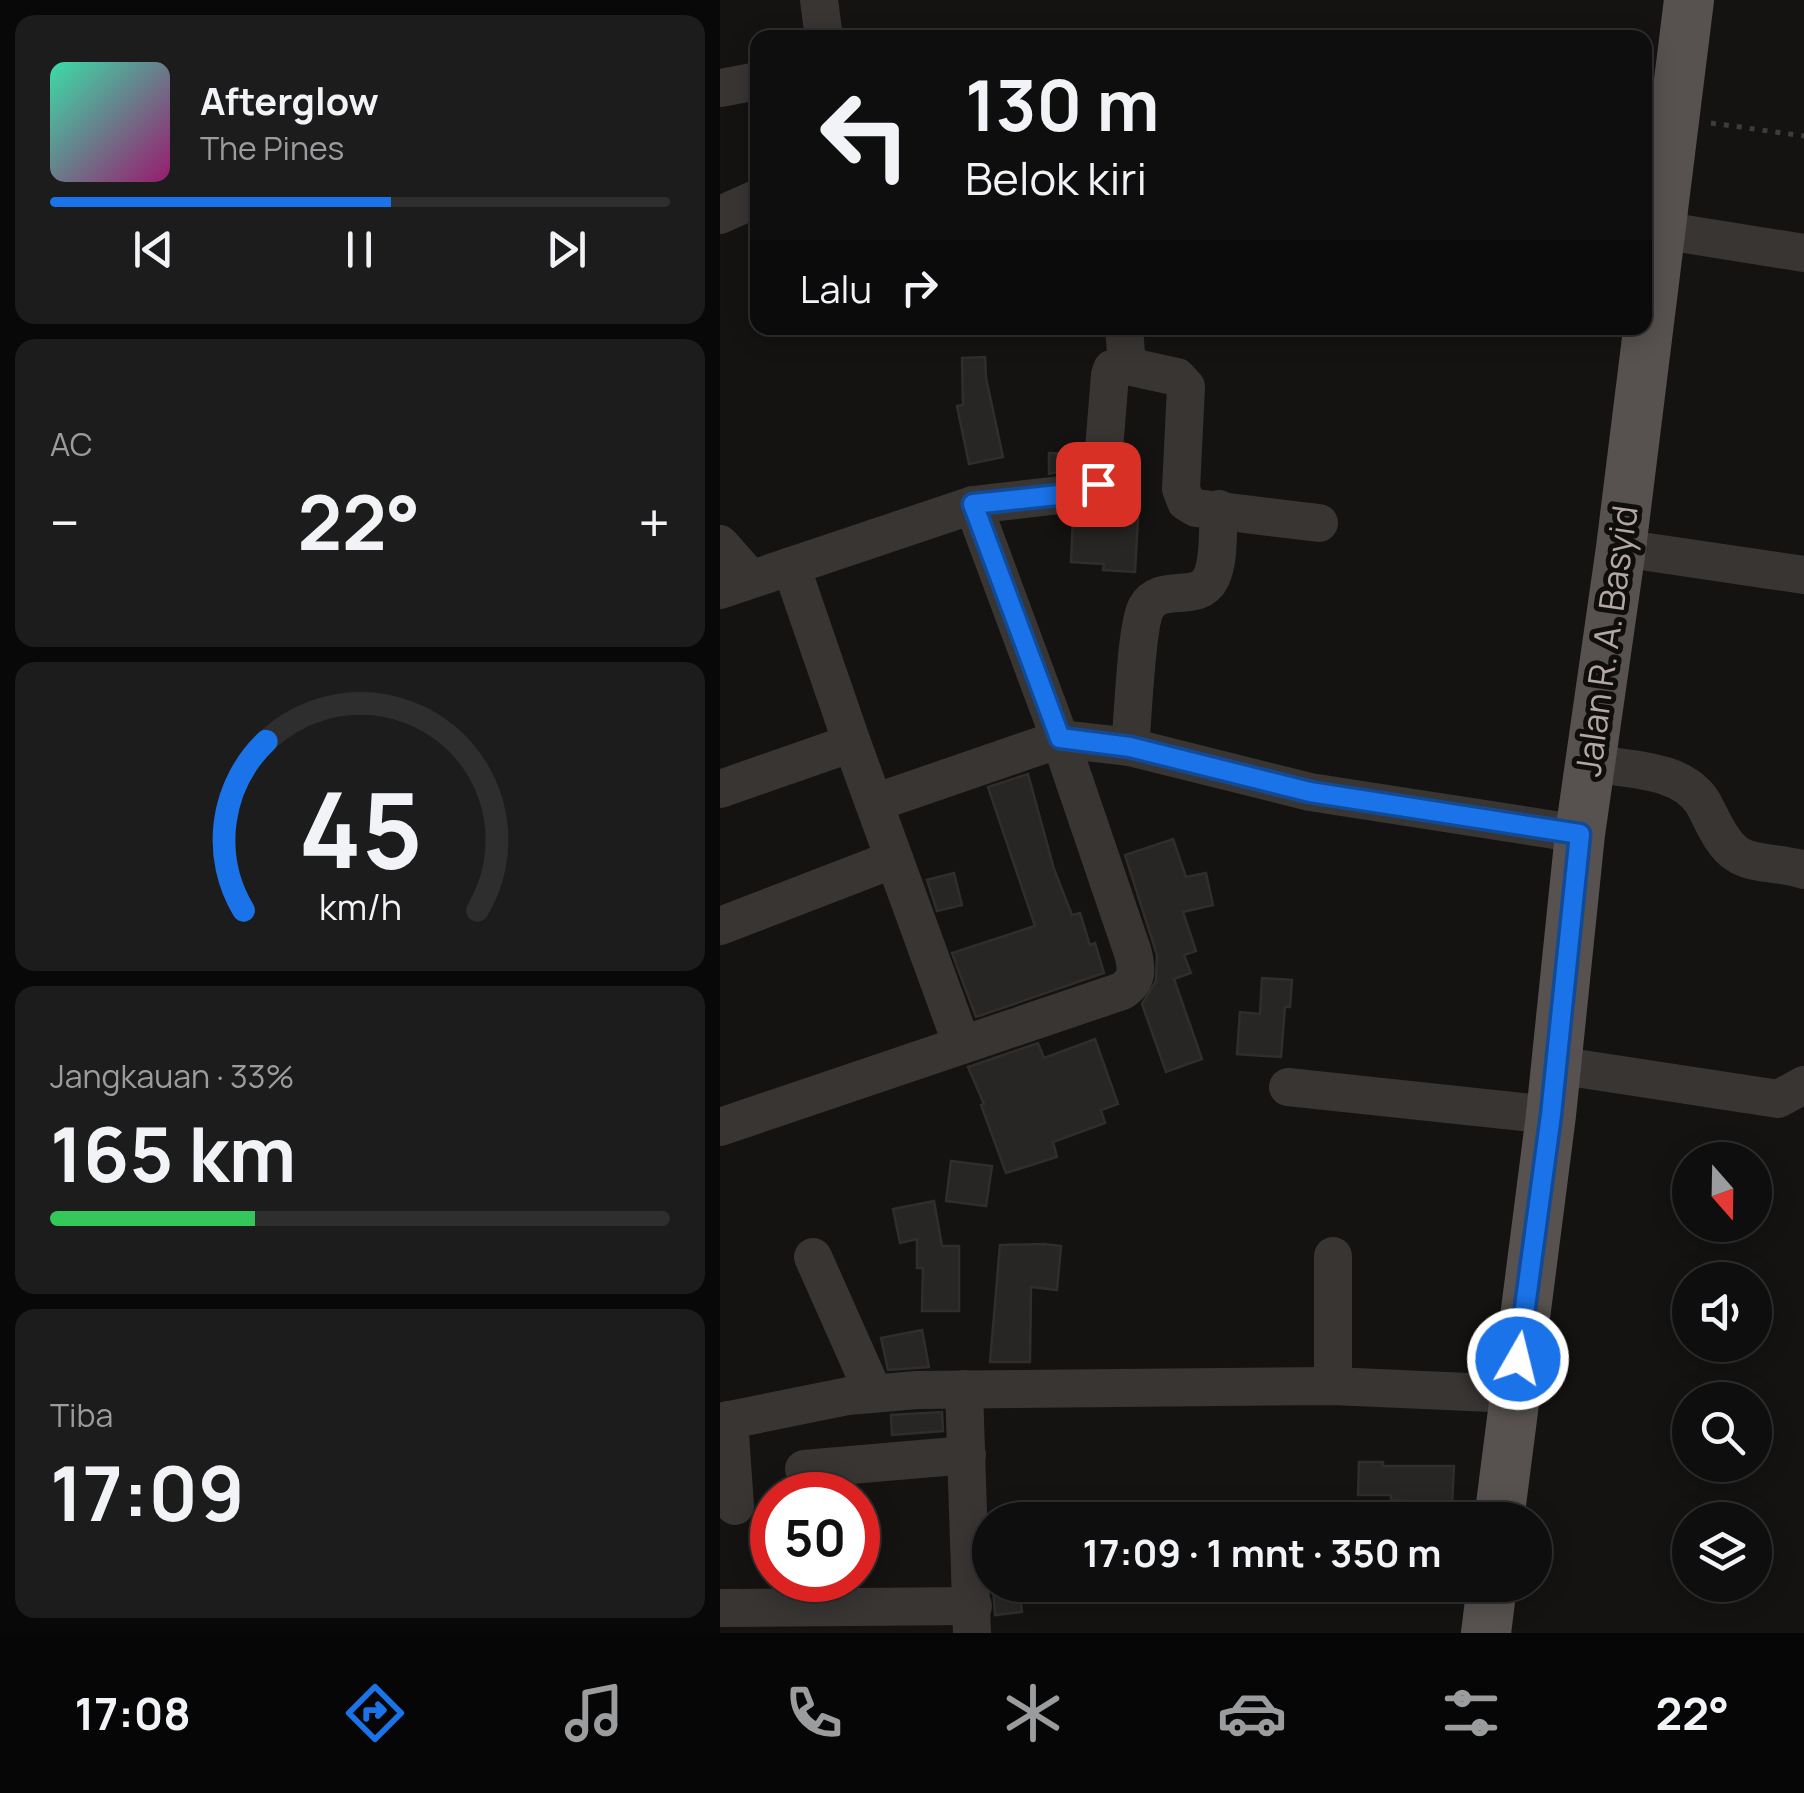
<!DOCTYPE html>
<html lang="id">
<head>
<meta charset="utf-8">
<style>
	body { margin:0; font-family:Manrope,sans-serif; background:#1d1c1c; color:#f1f3f6; height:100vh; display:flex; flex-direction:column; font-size:38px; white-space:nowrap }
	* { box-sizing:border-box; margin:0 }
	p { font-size:32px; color:#9b9c9e }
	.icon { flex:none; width:55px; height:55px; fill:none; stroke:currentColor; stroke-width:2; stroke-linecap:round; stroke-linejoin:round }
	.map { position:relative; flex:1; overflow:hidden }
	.details { display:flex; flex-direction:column; gap:15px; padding:15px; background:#080808; width:720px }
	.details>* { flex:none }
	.guide { position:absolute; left:30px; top:30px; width:902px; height:305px; border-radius:20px; box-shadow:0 5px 25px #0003,0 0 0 2px #2f2e2e; background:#0f0e0e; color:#f1f3f6; overflow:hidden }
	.needle { width:65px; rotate:160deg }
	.buttons { position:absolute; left:952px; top:1142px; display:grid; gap:20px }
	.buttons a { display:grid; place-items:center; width:100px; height:100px; border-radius:50%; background:#0f0e0e; box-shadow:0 5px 25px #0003,0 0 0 2px #2f2e2e; font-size:50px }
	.speed { position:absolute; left:30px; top:1472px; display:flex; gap:20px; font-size:50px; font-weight:700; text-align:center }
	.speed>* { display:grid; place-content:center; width:130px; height:130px; border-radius:50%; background:#0f0e0e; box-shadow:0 5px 25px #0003,0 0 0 2px #2f2e2e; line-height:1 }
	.speed .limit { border:15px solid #d22; background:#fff; color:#111 }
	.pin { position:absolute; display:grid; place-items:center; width:85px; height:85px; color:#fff; margin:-42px; border-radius:20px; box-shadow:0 5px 15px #0006 }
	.me { position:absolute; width:110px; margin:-55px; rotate:8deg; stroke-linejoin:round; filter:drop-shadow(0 0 8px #0008) }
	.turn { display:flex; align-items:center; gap:35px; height:210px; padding:0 50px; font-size:45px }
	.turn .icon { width:130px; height:130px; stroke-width:2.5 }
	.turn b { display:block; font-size:70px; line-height:85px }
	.then { display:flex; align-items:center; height:95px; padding:0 50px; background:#0003; gap:20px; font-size:38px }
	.big { font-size:75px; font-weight:700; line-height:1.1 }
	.details .widget { flex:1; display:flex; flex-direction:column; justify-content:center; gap:15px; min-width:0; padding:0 35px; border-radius:20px; background:#1d1c1c }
	.details .dial { align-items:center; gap:0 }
	.dial svg { height:260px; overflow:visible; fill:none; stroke:#2f2e2e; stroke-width:7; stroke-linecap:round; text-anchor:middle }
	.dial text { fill:#f1f3f6; stroke:none }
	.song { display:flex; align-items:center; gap:30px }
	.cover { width:120px; height:120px; border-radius:15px; background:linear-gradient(135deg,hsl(160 70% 55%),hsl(320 70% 35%)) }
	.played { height:10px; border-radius:5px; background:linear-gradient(90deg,#1a73e8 55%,#2f2e2e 55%) }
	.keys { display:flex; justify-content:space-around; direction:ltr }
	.heat { display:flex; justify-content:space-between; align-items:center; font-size:55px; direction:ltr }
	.charge { height:15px; border-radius:8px; background:linear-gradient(90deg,#34c759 33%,#2f2e2e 0) }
	.trip { position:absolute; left:252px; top:1502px; width:580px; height:100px; border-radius:50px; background:#0f0e0e; box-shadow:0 5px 25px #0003,0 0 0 2px #2f2e2e; font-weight:700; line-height:100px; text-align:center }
	.dock { display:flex; height:160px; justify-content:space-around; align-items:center; background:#060606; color:#9b9c9e }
	.dock .icon { width:70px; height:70px }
	.dock .current { color:#1a73e8 }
	.dock b { font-size:45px; color:#f1f3f6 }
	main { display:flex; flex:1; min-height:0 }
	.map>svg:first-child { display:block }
	.building { fill:#282625; stroke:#2f2e2c; stroke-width:2.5 }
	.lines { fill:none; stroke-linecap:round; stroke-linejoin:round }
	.path { stroke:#3f3b39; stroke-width:5; stroke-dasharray:5 8; stroke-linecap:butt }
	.minor { stroke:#383533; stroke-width:38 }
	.major { stroke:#57524f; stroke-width:50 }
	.route-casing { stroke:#114b97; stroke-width:25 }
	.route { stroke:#1a73e8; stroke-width:18 }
	.labels { text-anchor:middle; stroke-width:10; stroke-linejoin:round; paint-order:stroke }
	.street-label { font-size:35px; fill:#b3a7a4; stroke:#0f0e0d }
</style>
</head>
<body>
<main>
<section class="details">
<div class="widget">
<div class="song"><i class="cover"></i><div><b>Afterglow</b><p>The Pines</p></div></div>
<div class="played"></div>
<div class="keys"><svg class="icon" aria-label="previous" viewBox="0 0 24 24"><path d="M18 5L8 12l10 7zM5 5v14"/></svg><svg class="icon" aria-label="pause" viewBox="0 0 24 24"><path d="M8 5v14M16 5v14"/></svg><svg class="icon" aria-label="next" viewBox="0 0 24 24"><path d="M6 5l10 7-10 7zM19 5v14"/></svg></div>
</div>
<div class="widget"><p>AC</p>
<div class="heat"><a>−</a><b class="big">22°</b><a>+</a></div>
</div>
<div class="widget dial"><svg viewBox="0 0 100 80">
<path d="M14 69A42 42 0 1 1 86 69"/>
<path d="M14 69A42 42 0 0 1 21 17" stroke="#1a73e8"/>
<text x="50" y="56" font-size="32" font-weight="700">45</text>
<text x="50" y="72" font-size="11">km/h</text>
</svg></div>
<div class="widget"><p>Jangkauan · 33%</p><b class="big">165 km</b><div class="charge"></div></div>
<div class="widget"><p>Tiba</p><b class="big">17:09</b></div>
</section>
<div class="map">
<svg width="1084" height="1633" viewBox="0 0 1084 1633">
	<rect width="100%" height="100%" fill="#141312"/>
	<!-- building -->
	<g class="building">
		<polygon points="265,357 266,378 283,457 249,464 237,406 243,405 242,358"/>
		<polygon points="329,453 361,454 360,467 329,474"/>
		<polygon points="382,506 381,516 418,518 415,572 383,570 384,564 351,562 353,516"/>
		<polygon points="308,774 334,869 352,915 360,913 370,945 375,943 384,973 256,1017 232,953 315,926 268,787"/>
		<polygon points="453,839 466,877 486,873 493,905 463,912 476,951 464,955 471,973 454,979 482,1059 446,1072 422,1004 436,981 437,955 405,855"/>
		<polygon points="234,873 242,905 217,911 207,880"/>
		<polygon points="542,978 572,980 570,1007 565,1007 561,1057 517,1054 520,1012 540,1014"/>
		<polygon points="375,1039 398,1104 381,1110 385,1123 333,1142 337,1157 286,1173 261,1105 264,1104 248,1067 318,1043 324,1058"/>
		<polygon points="231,1161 272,1166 266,1206 226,1201"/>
		<polygon points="214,1201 222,1246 239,1246 239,1311 202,1311 203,1268 197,1268 197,1239 180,1243 173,1209"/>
		<polygon points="324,1244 341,1246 337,1290 311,1287 310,1362 270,1362 280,1245"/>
		<polygon points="202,1330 209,1367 168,1370 161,1338"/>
		<polygon points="222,1412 223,1431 172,1435 171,1415"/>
		<polygon points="639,1462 663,1462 663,1466 734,1466 732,1505 721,1505 719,1520 694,1520 696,1501 671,1500 671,1495 638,1495"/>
		<polygon points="273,1585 299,1585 302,1612 275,1615"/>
	</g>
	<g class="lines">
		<!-- path -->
		<polyline class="path" points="991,123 1084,136"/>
		<!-- minor -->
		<g class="minor">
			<polyline points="99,0 104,38"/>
			<polyline points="0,88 38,81"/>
			<polyline points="0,215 38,198"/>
			<polyline points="940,230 1084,253"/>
			<polyline points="407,366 457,377 466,387 461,489 466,502 476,508 599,523"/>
			<polyline points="253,505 357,493 377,484 382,474 390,375 392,369 407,366 404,328"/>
			<polyline points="0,544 31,579"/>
			<polyline points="901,548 1084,575"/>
			<polyline points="71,566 132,743 242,1045"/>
			<polyline points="0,590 253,505 340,739 410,747 590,792 860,834"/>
			<path d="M410,747c3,-27 6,-120 16,-139 14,-27 52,-3 65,-30 9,-18 6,-48 8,-69"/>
			<path d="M871,763c36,7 91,5 112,40 9,16 18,41 34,51 17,12 47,8 67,16"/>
			<polyline points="0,789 132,743"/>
			<polyline points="0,926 174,859"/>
			<polyline points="836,1065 1058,1099 1084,1085"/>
			<polyline points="568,1087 831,1115"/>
			<path d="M0,1127l402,-136c16,-11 15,-21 11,-38l-73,-214 -186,64"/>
			<polyline points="613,1256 613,1386"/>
			<polyline points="93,1257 153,1392"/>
			<polyline points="244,1389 252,1633"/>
			<polyline points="9,1420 15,1506"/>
			<polyline points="0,1422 128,1396 197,1390 613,1386 794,1394"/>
			<polyline points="84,1469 247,1455"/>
			<polyline points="0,1608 253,1606"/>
		</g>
		<!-- major -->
		<g class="major">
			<polyline points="779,1520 831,1115 860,834 901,548 969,0"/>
			<polyline points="766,1633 772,1585"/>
		</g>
	</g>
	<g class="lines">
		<!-- route casing -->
		<g class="route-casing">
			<polyline id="route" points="378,484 357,493 253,504 340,738 410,747 590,792 860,834 831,1115 798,1359"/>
		</g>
		<!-- route -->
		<use href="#route" class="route"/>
	</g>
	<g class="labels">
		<!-- street labels -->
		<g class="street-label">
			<text transform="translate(887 641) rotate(-82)" y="12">Jalan R. A. Basyid</text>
		</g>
	</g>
</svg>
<div class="buttons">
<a><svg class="needle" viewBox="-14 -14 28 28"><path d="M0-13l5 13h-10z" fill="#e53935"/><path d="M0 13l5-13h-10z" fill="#9b9c9e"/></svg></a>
<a><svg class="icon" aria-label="sound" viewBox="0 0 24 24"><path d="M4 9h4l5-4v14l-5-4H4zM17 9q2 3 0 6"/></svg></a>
<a><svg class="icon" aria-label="search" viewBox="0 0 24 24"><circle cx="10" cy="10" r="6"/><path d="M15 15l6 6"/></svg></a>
<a><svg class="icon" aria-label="layers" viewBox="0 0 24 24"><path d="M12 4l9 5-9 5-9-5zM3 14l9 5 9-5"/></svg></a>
</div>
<div class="speed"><div class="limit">50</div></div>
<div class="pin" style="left:378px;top:484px;background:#d93025"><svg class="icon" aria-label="arrive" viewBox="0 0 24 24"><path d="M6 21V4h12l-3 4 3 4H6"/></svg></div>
<svg class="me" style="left:798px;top:1359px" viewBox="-20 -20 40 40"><circle r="17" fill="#1a73e8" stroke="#fff" stroke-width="3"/><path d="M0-11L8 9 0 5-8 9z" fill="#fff"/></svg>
<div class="trip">17:09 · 1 mnt · 350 m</div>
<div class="guide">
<div class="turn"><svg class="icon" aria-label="left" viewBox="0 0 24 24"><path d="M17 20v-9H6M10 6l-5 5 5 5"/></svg><div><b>130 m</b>Belok kiri</div></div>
<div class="then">Lalu<svg class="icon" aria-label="right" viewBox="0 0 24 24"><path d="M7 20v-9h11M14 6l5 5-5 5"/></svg></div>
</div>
</div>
</main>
<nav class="dock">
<b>17:08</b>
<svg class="icon current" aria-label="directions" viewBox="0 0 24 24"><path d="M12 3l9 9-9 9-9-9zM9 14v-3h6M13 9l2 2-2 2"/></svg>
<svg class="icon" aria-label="music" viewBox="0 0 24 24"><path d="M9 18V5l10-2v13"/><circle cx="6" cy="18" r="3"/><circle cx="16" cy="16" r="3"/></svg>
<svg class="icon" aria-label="phone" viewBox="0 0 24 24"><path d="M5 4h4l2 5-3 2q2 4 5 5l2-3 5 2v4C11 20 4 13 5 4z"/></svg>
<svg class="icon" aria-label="climate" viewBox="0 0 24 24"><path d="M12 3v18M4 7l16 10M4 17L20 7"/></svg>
<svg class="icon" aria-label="car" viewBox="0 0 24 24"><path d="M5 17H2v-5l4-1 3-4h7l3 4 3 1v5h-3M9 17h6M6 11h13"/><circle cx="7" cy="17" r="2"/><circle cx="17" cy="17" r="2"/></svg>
<svg class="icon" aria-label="filters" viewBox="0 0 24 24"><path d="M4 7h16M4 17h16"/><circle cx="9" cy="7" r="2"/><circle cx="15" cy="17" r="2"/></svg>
<b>22°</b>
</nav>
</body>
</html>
